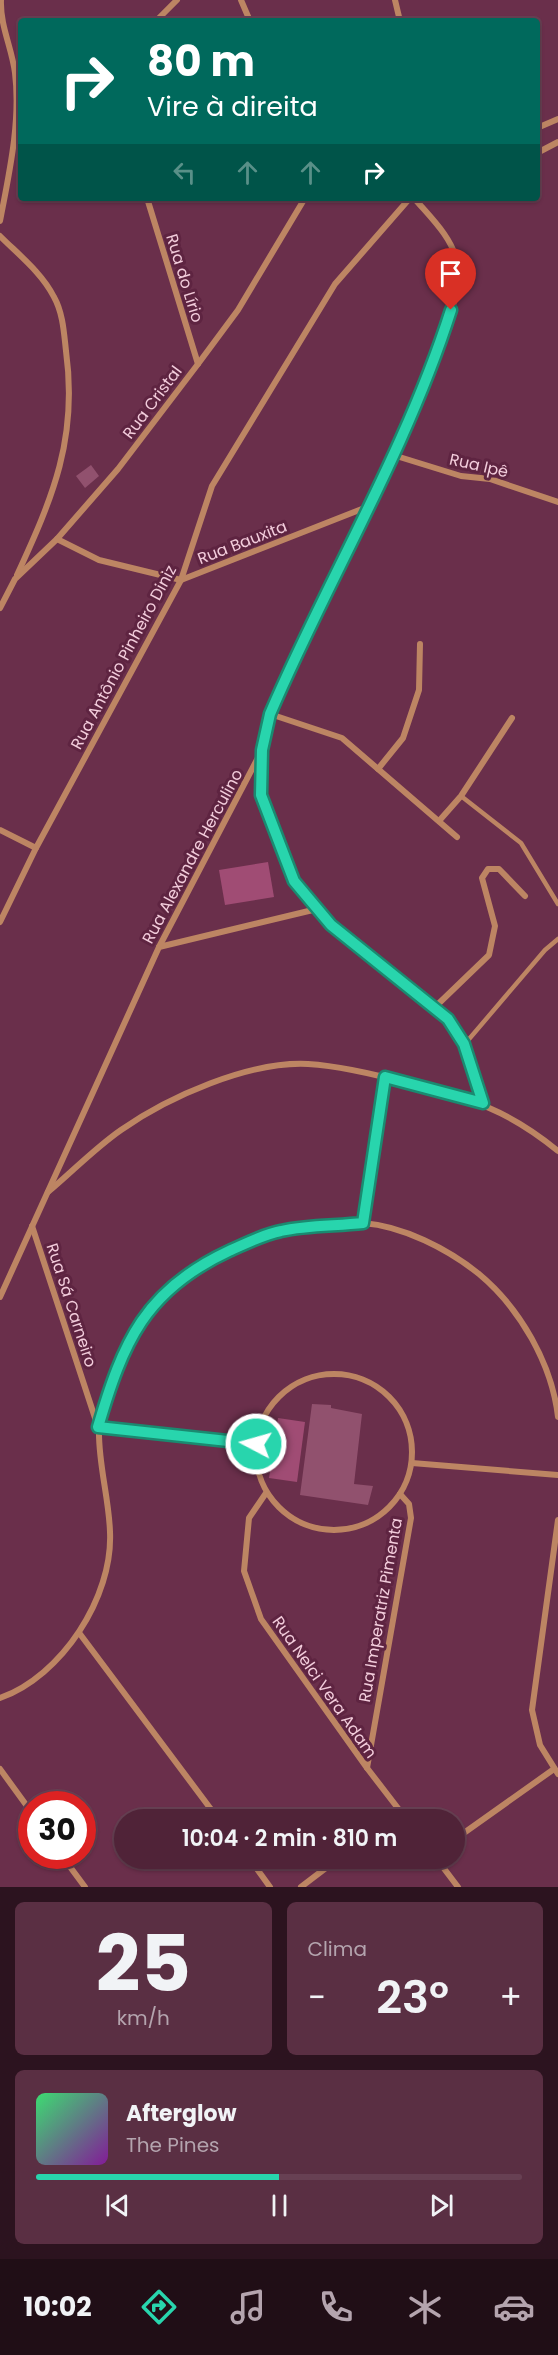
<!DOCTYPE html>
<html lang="pt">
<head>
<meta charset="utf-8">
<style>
	body { margin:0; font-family:Poppins,sans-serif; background:#5a2f43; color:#f1f3f6; height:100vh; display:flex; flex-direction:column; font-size:22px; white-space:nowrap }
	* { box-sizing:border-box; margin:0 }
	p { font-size:20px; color:#b4a4ae }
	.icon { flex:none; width:33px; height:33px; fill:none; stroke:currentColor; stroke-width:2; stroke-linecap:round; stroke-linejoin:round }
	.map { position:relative; height:1887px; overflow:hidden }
	.sheet { display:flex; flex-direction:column; gap:15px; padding:15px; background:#2c131f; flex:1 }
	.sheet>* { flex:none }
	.top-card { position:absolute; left:18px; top:18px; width:522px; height:183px; border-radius:6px; box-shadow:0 2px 4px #0004,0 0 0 2px #674053; background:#00695c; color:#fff; overflow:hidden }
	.speed { position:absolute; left:18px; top:1791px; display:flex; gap:12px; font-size:30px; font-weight:700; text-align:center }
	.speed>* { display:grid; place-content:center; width:78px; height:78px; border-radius:50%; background:#502338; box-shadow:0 2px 4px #0004,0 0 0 2px #674053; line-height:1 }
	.speed .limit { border:9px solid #d22; background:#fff; color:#111 }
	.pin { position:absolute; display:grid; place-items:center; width:51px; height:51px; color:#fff; margin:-62px -26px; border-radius:50% 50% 50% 0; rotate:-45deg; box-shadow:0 0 6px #0007 }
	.pin .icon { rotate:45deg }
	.me { position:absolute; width:66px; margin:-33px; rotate:276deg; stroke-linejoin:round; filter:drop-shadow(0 0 4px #0008) }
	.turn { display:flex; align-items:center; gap:21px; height:126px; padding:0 30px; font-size:27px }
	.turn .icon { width:78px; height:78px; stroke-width:2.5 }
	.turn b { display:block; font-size:42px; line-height:51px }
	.lanes { display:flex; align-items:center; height:57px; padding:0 30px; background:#0003; justify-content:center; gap:30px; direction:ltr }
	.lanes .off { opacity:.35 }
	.big { font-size:45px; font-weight:600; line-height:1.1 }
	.sheet .card { flex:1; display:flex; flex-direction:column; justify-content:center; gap:9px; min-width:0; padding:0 21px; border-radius:9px; background:#5a2f43 }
	.sheet .dial { align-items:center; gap:0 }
	.dial b { font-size:78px; line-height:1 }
	.song { display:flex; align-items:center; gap:18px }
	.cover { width:72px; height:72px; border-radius:9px; background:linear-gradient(135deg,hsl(140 70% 55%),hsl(290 70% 35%)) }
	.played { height:6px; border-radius:3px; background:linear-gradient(90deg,#28d5ad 50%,#674053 50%) }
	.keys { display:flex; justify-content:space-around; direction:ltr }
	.heat { display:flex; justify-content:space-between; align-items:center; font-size:33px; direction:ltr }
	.sheet .tiles { flex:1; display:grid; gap:15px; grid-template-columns:1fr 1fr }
	.card:last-child { grid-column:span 2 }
	.trip { position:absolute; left:114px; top:1809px; width:351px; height:60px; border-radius:30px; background:#502338; box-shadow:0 2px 4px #0004,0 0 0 2px #674053; font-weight:600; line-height:60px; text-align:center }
	.tabs { display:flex; height:96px; justify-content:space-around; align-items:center; background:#200e16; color:#b4a4ae }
	.tabs .icon { width:42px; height:42px }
	.tabs .active { color:#28d5ad }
	.tabs b { font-size:27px; color:#f1f3f6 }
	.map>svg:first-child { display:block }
	.green { fill:#a04c74 }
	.building { fill:#91516e }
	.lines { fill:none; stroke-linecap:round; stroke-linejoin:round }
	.lane { stroke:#bd8563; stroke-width:4.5 }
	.street { stroke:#bd8563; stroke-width:6 }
	.route-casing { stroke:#1a8a70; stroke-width:15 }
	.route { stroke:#28d5ad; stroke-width:10 }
	.labels { text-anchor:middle; stroke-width:6; stroke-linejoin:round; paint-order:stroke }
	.street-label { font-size:16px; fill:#f3cddc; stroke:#5e2441 }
</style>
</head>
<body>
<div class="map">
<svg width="558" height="1887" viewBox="0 0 558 1887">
	<rect width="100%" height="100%" fill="#6a2f4b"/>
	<!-- green -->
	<g class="green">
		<polygon points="268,862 274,897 225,905 219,870"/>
		<polygon points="278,1418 305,1422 297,1482 269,1478"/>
	</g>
	<!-- building -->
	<g class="building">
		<polygon points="91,465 99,476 85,488 76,476"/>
		<polygon points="312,1404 331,1405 331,1408 362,1414 354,1484 373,1486 368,1505 300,1495"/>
	</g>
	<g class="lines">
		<!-- lane -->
		<g class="lane">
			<polyline points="461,796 521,843 558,904"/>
			<polyline points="464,1045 545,950 558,939"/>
		</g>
		<!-- street -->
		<g class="street">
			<polyline points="241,0 250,21"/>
			<polyline points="395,0 400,21"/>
			<polyline points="156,21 177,0"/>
			<polyline points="537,128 558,119"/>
			<polyline points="537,153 558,142"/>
			<polyline points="147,198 198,364"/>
			<path d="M0,221c9,-47 21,-100 15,-148 -3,-25 -15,-47 -14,-73"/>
			<path d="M0,236c19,19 42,37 54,61 9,16 10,36 12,54 12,87 -13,146 -49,224"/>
			<polyline points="393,455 461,476 490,479 558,502"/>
			<polyline points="57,539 99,560 181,580 367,507"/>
			<polyline points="0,608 15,579 57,539 118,469 198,364 238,310 305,198"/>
			<polyline points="270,714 342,738 457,837"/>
			<polyline points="262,752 261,795 294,881 331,925 448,1019 464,1045 483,1103"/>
			<polyline points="378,769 403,738 419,690 420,644"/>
			<polyline points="439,821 461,796 512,718"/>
			<polyline points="0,830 36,848"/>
			<polyline points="0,922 36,848 181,580 212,486 335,284 410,198"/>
			<polyline points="159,947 317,909"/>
			<polyline points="434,1008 489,955 495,926 482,878 488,869 499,869 525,896"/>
			<path d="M48,1192c24,-20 47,-44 73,-62 47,-33 128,-69 187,-66 33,2 70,11 103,20 61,15 97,26 147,67"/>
			<polyline points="363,1223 385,1077"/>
			<polyline points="32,1226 98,1427"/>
			<path d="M0,1297l159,-350 103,-197 8,-36 9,-22c30,-61 58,-123 88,-185 24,-50 100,-194 90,-245 -5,-25 -27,-45 -43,-64"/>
			<circle cx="334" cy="1452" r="78"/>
			<polyline points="98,1427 256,1445"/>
			<polyline points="412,1463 558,1475"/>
			<polyline points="266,1493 249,1518 244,1571 261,1619 367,1768 407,1820"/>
			<polyline points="558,1520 532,1710 540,1745 558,1774"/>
			<polyline points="80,1634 219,1820"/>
			<path d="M0,1698c62,-22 113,-101 110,-166 -1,-34 -12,-69 -11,-103 0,-12 6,-26 9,-38 10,-33 29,-69 52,-95 31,-35 98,-63 144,-67 19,-2 40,-7 59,-6 40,3 85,26 116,51 41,34 73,90 79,143"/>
			<polyline points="367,1768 411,1518 409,1504 400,1494"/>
			<polyline points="0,1769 32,1813"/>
			<polyline points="391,1820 401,1812"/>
			<polyline points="454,1840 554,1769"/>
			<polyline points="62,1856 85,1887"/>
			<polyline points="249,1858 270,1887"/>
			<polyline points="436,1858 458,1887"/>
			<polyline points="301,1887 339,1858"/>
		</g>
	</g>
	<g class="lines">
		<!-- route casing -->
		<g class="route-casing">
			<path id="route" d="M256,1444l-158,-17c25,-85 47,-137 131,-176 16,-7 35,-17 52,-20 26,-6 55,-5 82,-8l22,-146 98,26 -19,-59 -16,-25 -117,-94 -37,-44 -33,-86 1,-45 8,-36c58,-135 136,-263 181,-404"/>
		</g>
		<!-- route -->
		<use href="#route" class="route"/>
	</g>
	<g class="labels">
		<!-- street labels -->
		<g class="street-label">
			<text transform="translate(185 278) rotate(73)" y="6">Rua do Lírio</text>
			<text transform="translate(152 402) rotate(-53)" y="6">Rua Cristal</text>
			<text transform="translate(479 465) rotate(13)" y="6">Rua Ipê</text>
			<text transform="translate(242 542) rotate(-21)" y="6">Rua Bauxita</text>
			<text transform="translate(123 657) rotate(-62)" y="6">Rua Antônio Pinheiro Diniz</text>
			<text transform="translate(192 856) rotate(-62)" y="6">Rua Alexandre Herculino</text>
			<text transform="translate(72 1305) rotate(72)" y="6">Rua Sá Carneiro</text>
			<text transform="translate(380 1610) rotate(-80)" y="6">Rua Imperatriz Pimenta</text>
			<text transform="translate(325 1687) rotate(55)" y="6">Rua Nelci Vera Adam</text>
		</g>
	</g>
</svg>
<div class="speed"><div class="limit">30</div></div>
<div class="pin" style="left:451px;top:310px;background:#d93025"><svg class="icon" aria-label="arrive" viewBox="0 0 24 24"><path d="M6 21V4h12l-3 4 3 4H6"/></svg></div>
<svg class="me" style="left:256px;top:1444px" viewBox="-20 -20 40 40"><circle r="17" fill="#28d5ad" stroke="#fff" stroke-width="3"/><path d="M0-11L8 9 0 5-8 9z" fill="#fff"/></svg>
<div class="trip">10:04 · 2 min · 810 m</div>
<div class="top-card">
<div class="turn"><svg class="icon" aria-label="right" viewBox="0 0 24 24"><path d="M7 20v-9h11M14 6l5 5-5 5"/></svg><div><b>80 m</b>Vire à direita</div></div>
<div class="lanes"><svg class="icon off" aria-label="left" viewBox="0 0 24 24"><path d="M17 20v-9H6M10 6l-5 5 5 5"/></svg><svg class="icon off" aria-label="ahead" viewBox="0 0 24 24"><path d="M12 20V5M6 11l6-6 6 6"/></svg><svg class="icon off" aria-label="ahead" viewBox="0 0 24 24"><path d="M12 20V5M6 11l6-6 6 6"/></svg><svg class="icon" aria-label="right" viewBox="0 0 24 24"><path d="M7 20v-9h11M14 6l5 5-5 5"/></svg></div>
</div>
</div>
<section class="sheet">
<div class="tiles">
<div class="card dial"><b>25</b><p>km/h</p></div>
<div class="card"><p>Clima</p>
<div class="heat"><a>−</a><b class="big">23°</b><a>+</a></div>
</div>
<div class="card">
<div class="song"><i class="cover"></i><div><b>Afterglow</b><p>The Pines</p></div></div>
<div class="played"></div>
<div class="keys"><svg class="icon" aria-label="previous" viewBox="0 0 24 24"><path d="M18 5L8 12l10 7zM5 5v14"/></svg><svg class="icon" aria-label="pause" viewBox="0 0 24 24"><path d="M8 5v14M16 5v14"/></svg><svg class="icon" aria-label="next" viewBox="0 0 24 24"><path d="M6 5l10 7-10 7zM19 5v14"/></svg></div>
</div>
</div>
</section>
<nav class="tabs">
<b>10:02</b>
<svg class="icon active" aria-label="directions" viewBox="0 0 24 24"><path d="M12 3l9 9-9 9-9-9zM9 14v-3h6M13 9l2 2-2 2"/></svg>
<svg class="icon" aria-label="music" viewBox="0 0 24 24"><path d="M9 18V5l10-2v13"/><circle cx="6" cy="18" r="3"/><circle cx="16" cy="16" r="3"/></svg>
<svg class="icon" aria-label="phone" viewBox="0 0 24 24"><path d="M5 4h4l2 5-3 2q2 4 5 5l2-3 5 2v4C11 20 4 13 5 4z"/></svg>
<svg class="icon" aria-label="climate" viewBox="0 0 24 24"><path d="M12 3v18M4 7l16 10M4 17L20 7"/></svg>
<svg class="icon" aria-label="car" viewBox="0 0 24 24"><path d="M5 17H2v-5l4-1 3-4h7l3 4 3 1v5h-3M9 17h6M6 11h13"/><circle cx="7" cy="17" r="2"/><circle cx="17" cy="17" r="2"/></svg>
</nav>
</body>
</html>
